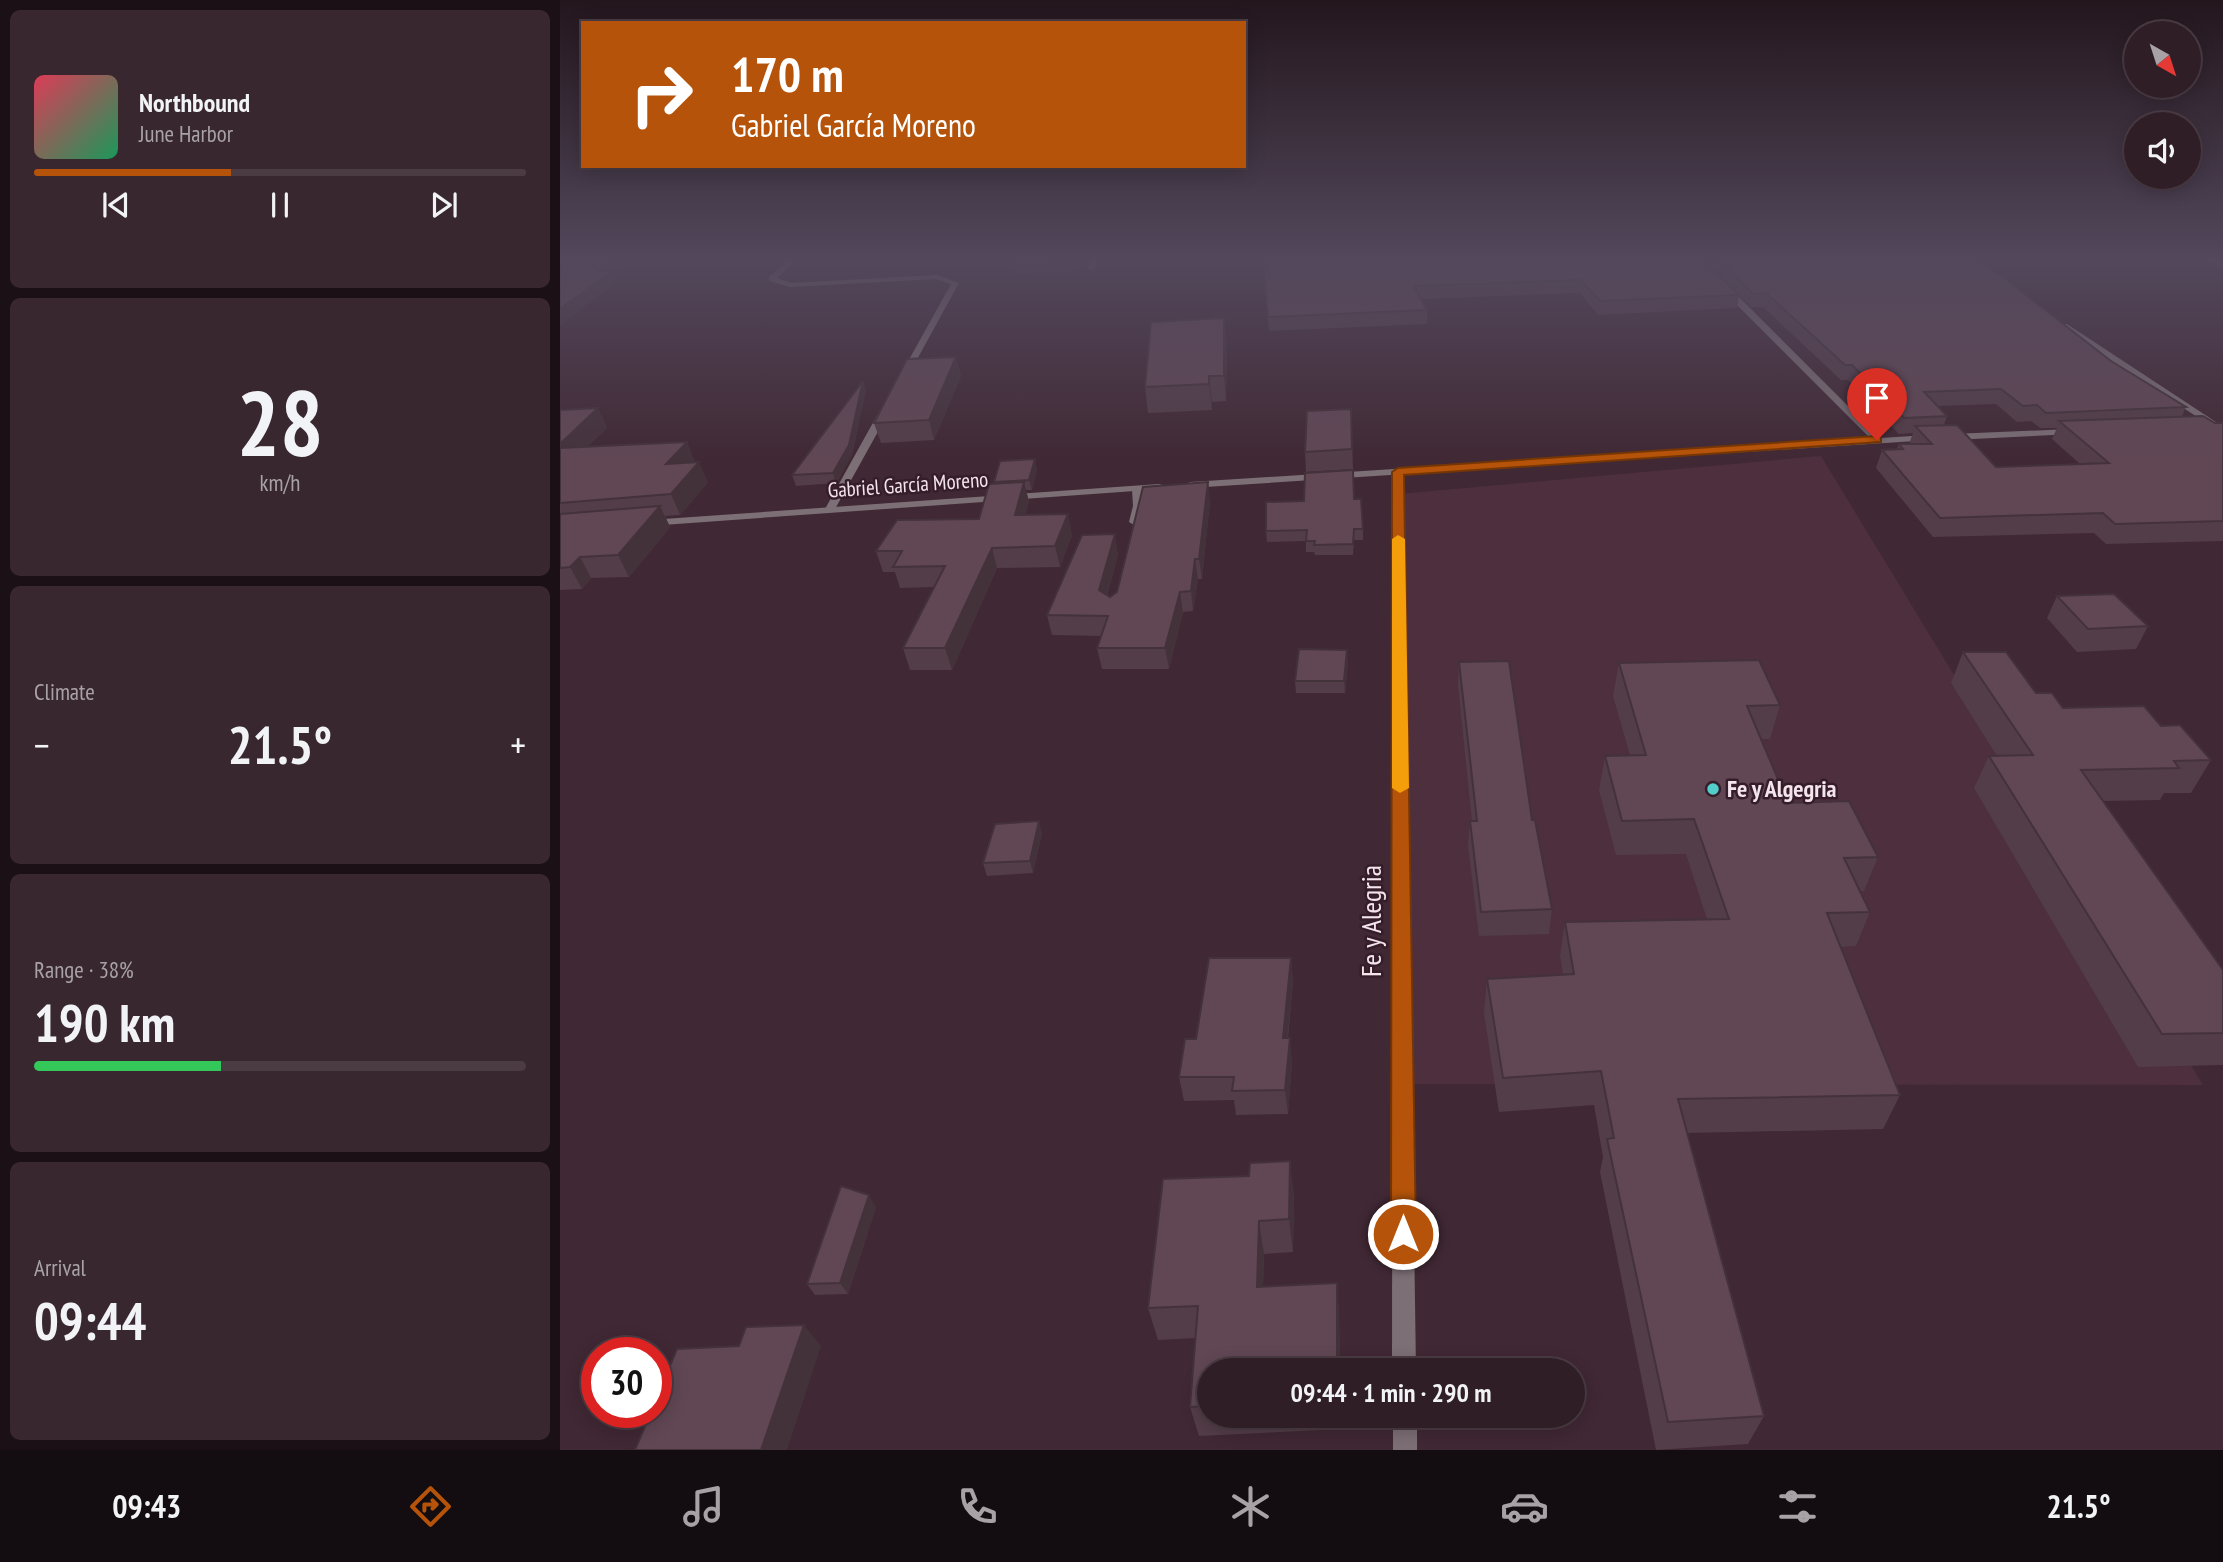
<!DOCTYPE html>
<html lang="en">
<head>
<meta charset="utf-8">
<style>
	body { margin:0; font-family:"PT Sans Narrow",sans-serif; background:#38272f; color:#f1f3f6; height:100vh; display:flex; flex-direction:column; font-size:26px; white-space:nowrap }
	* { box-sizing:border-box; margin:0 }
	p { font-size:23px; color:#a8a2a7 }
	.icon { flex:none; width:38px; height:38px; fill:none; stroke:currentColor; stroke-width:2; stroke-linecap:round; stroke-linejoin:round }
	.map { position:relative; flex:1; overflow:hidden }
	.side { display:flex; flex-direction:column; gap:10px; padding:10px; background:#1a1015; width:560px }
	.side>* { flex:none }
	.hud { position:absolute; left:21px; top:21px; width:665px; height:147px; border-radius:0px; box-shadow:0 4px 18px #0003,0 0 0 2px #4b3c44; background:#b45309; color:#fff; overflow:hidden }
	.needle { width:46px; rotate:141deg }
	.buttons { position:absolute; left:1564px; top:21px; display:grid; gap:14px }
	.buttons a { display:grid; place-items:center; width:77px; height:77px; border-radius:50%; background:#301e27; box-shadow:0 4px 18px #0003,0 0 0 2px #4b3c44; font-size:35px }
	.speed { position:absolute; left:21px; top:1337px; display:flex; gap:14px; font-size:35px; font-weight:700; text-align:center }
	.speed>* { display:grid; place-content:center; width:91px; height:91px; border-radius:50%; background:#301e27; box-shadow:0 4px 18px #0003,0 0 0 2px #4b3c44; line-height:1 }
	.speed .limit { border:10px solid #d22; background:#fff; color:#111 }
	.pin { position:absolute; display:grid; place-items:center; width:60px; height:60px; color:#fff; margin:-72px -30px; border-radius:50% 50% 50% 0; rotate:-45deg; box-shadow:0 0 7px #0007 }
	.pin .icon { rotate:45deg }
	.me { position:absolute; width:77px; margin:-38px; rotate:0deg; stroke-linejoin:round; filter:drop-shadow(0 0 5px #0008) }
	.turn { display:flex; align-items:center; gap:24px; height:147px; padding:0 35px; font-size:32px }
	.turn .icon { width:91px; height:91px; stroke-width:2.5 }
	.turn b { display:block; font-size:49px; line-height:60px }
	.big { font-size:52px; font-weight:600; line-height:1.1 }
	.side .widget { flex:1; display:flex; flex-direction:column; justify-content:center; gap:10px; min-width:0; padding:0 24px; border-radius:10px; background:#38272f }
	.side .dial { align-items:center; gap:0 }
	.dial b { font-size:91px; line-height:1 }
	.song { display:flex; align-items:center; gap:21px }
	.cover { width:84px; height:84px; border-radius:10px; background:linear-gradient(135deg,hsl(350 70% 55%),hsl(150 70% 35%)) }
	.played { height:7px; border-radius:4px; background:linear-gradient(90deg,#b45309 40%,#4b3c44 40%) }
	.keys { display:flex; justify-content:space-around; direction:ltr }
	.heat { display:flex; justify-content:space-between; align-items:center; font-size:38px; direction:ltr }
	.charge { height:10px; border-radius:5px; background:linear-gradient(90deg,#34c759 38%,#4b3c44 0) }
	.trip { position:absolute; left:637px; top:1358px; width:388px; height:70px; border-radius:35px; background:#301e27; box-shadow:0 4px 18px #0003,0 0 0 2px #4b3c44; font-weight:600; line-height:70px; text-align:center }
	.menu { display:flex; height:112px; justify-content:space-around; align-items:center; background:#130c10; color:#a8a2a7 }
	.menu .icon { width:49px; height:49px }
	.menu .on { color:#b45309 }
	.menu b { font-size:32px; color:#f1f3f6 }
	main { display:flex; flex:1; min-height:0 }
	.map>svg:first-child { display:block }
	.built { fill:#4d2f3e }
	.lines { fill:none; stroke-linecap:round; stroke-linejoin:round }
	.minor { fill:#7c6f75; fill-rule:evenodd }
	.tertiary { fill:#7c6f75; fill-rule:evenodd }
	.wall { fill:#533d48; fill-rule:evenodd }
	.shaded-wall { fill:#44323b }
	.building { fill:#614754; stroke:#44323b; stroke-width:2 }
	.route { fill:#b45309; stroke:#753606; stroke-width:2 }
	.slow { fill:#f59e0b }
	.poi-dot { fill:#53cdcb; stroke:#351e2a; stroke-width:2.5 }
	.labels { text-anchor:middle; stroke-width:5; stroke-linejoin:round; paint-order:stroke }
	.far-street-label { font-size:21px; fill:#f4e4ec; stroke:#351e2a }
	.poi-label { font-size:24px; font-weight:bold; fill:#f4e4ec; stroke:#351e2a; text-anchor:start }
	.near-street-label { font-size:28px; fill:#f4e4ec; stroke:#351e2a }
</style>
</head>
<body>
<main>
<section class="side">
<div class="widget">
<div class="song"><i class="cover"></i><div><b>Northbound</b><p>June Harbor</p></div></div>
<div class="played"></div>
<div class="keys"><svg class="icon" aria-label="previous" viewBox="0 0 24 24"><path d="M18 5L8 12l10 7zM5 5v14"/></svg><svg class="icon" aria-label="pause" viewBox="0 0 24 24"><path d="M8 5v14M16 5v14"/></svg><svg class="icon" aria-label="next" viewBox="0 0 24 24"><path d="M6 5l10 7-10 7zM19 5v14"/></svg></div>
</div>
<div class="widget dial"><b>28</b><p>km/h</p></div>
<div class="widget"><p>Climate</p>
<div class="heat"><a>−</a><b class="big">21.5°</b><a>+</a></div>
</div>
<div class="widget"><p>Range · 38%</p><b class="big">190 km</b><div class="charge"></div></div>
<div class="widget"><p>Arrival</p><b class="big">09:44</b></div>
</section>
<div class="map">
<svg width="1663" height="1450" viewBox="0 0 1663 1450">
	<rect width="100%" height="100%" fill="#402834"/>
	<!-- built -->
	<polygon class="built" points="1261,456 1643,1085 847,1084 839,494"/>
	<g class="lines">
		<!-- minor -->
		<g class="minor">
			<polygon points="228,260 236,260 217,278 231,283 377,275 399,283 349,374 345,377 341,374 391,284 376,279 230,287 209,281 209,277"/>
			<polygon points="531,260 538,260 535,268 531,270 527,268"/>
			<polygon points="1647,260 1656,260 1663,263 1663,268"/>
			<polygon points="1161,285 1167,285 1320,438 1320,442 1314,442 1161,289"/>
			<polygon points="1501,324 1507,324 1662,426 1654,428 1501,328"/>
			<polygon points="325,407 330,410 275,509 270,512 266,511 265,509 320,410"/>
			<polygon points="838,469 843,472 856,1370 832,1370 833,472"/>
			<polygon points="577,486 582,489 583,506 579,522 574,525 569,522 573,506 572,489"/>
			<rect x="833" y="1416" width="24" height="34"/>
		</g>
		<!-- tertiary -->
		<g class="tertiary">
			<polygon points="1511,429 1516,432 1514,434 1392,440 1387,437 1392,434"/>
			<polygon points="1368,435 1371,436 1371,440 630,488 625,485 630,482"/>
			<polygon points="599,484 603,485 603,489 89,526 83,523 89,520"/>
		</g>
	</g>
	<!-- wall -->
	<g class="wall">
		<polygon points="517,260 513,272 456,274 454,266"/>
		<path d="M702,260h714l135,101 75,46 -4,9 33,7h8v118l-117,3 -12,-11 -161,4 -57,-69 6,-18 15,-1 2,-5h10l4,-11 -14,1 -51,-54h-7l-78,-73h-12l-12,-11 -2,12 -139,7 -18,-22 -159,6 6,11v14l-158,7zM1436,404l21,18 14,-1 9,7h17l-5,11 28,25 -84,3 -52,-42 3,-9 -10,-10z"/>
		<polygon points="667,342 666,401 652,402 652,410 588,413 585,387"/>
		<polygon points="396,357 401,376 374,440 321,443 314,423"/>
		<polygon points="306,390 292,455 276,483 236,486 232,475"/>
		<polygon points="38,408 47,428 27,447 135,462 148,482 120,515 105,516 110,527 69,577 31,578 22,589 0,590 0,410"/>
		<polygon points="791,409 793,469 746,472 745,452"/>
		<polygon points="477,469 472,490 466,490 469,502 465,515 512,535 500,567 437,568 392,670 350,670 343,648 374,587 340,588 335,572 323,572 316,551 419,519 435,484 434,482"/>
		<polygon points="794,499 803,529 803,540 794,540 793,555 755,555 754,552 746,552 746,541 707,542 706,531"/>
		<polygon points="650,501 642,579 638,579 633,611 623,612 609,669 542,669 537,648 541,636 492,635 487,615 558,554 547,596 550,597 557,592"/>
		<polygon points="1497,596 1588,626 1576,649 1517,652 1487,618"/>
		<polygon points="1403,652 1503,708 1601,726 1651,760 1631,793 1604,793 1600,800 1543,801 1663,970 1663,1065 1578,1067 1414,788 1429,756 1437,756 1391,683"/>
		<polygon points="788,661 785,693 736,693 735,681"/>
		<polygon points="899,662 972,820 992,909 989,934 919,936 908,845 910,821 912,821 898,685"/>
		<polygon points="1059,663 1220,705 1210,739 1201,739 1228,803 1318,857 1304,891 1301,891 1310,912 1296,946 1281,947 1340,1095 1323,1129 1127,1133 1204,1416 1188,1444 1096,1450 1040,1172 1043,1157 1034,1105 939,1112 924,1013 927,979 1003,974 1000,956 1005,922 1147,919 1126,854 1056,855 1039,790 1045,756 1070,755 1053,696"/>
		<polygon points="482,833 473,873 427,876 423,863"/>
		<polygon points="731,958 733,982 728,1038 732,1062 728,1114 676,1115 674,1100 624,1101 619,1077 636,1039"/>
		<polygon points="603,1179 734,1195 733,1252 704,1254 703,1287 777,1283 779,1315 780,1370 649,1370 649,1416 780,1416 780,1429 639,1436 630,1407 636,1338 598,1340 588,1308"/>
		<polygon points="316,1207 288,1294 255,1295 247,1284"/>
	</g>
	<!-- shaded-wall -->
	<g class="shaded-wall">
		<polygon points="55,260 75,260 54,275 57,282 0,326 0,309 39,271"/>
		<polygon points="513,260 517,260 513,272 511,263"/>
		<polygon points="664,318 667,342 666,401 664,376"/>
		<polygon points="396,357 401,376 374,440 369,420"/>
		<polygon points="649,376 652,402 652,410 649,384"/>
		<polygon points="303,381 306,390 292,455 276,483 273,473"/>
		<polygon points="38,408 47,428 6,468 0,457 0,444"/>
		<polygon points="127,442 135,462 106,464"/>
		<polygon points="475,459 477,469 472,490 469,480"/>
		<polygon points="139,462 148,482 120,515 111,494"/>
		<polygon points="464,482 469,502 460,536 455,515"/>
		<polygon points="648,482 650,501 642,579 639,559"/>
		<polygon points="100,506 110,527 69,577 58,555"/>
		<polygon points="508,514 512,535 500,567 495,546"/>
		<polygon points="555,534 558,554 543,610 539,590"/>
		<polygon points="432,548 437,568 392,670 385,648"/>
		<polygon points="20,557 31,578 22,589 10,567"/>
		<polygon points="635,559 638,579 633,611 631,591"/>
		<polygon points="620,592 623,612 609,669 605,648"/>
		<polygon points="787,650 788,661 785,693 784,681"/>
		<polygon points="479,821 482,833 473,873 470,861"/>
		<polygon points="731,958 733,982 725,1062 723,1038"/>
		<polygon points="730,1038 732,1062 728,1114 725,1090"/>
		<polygon points="730,1161 734,1195 733,1252 729,1219"/>
		<polygon points="309,1195 316,1207 288,1294 280,1283"/>
		<polygon points="699,1221 704,1254 702,1319 697,1287"/>
		<polygon points="777,1283 779,1315 780,1370 777,1370"/>
		<polygon points="244,1325 261,1346 227,1450 201,1450"/>
	</g>
	<!-- building -->
	<g class="building">
		<polygon points="0,260 55,260 39,271 52,271 0,309"/>
		<polygon points="457,260 513,260 511,263 454,266"/>
		<polygon points="703,260 1144,260 1179,295 1040,301 1021,280 854,286 867,310 708,317"/>
		<polygon points="1157,260 1416,260 1440,275 1551,361 1626,407 1486,413 1477,405 1463,406 1441,389 1364,392 1387,416 1344,418 1292,365 1285,365 1206,293 1194,294"/>
		<polygon points="664,318 664,376 649,376 649,384 585,387 591,322"/>
		<polygon points="396,357 369,420 314,423 347,359"/>
		<polygon points="303,381 289,445 273,473 232,475"/>
		<polygon points="38,408 0,444 0,410"/>
		<polygon points="791,409 792,449 745,452 747,411"/>
		<polygon points="1643,416 1655,423 1663,423 1663,521 1555,524 1543,513 1380,518 1322,450 1343,449 1339,444 1372,444 1355,426 1397,425 1436,467 1549,463 1499,421"/>
		<polygon points="127,442 106,464 139,462 111,494 0,503 0,448"/>
		<polygon points="475,459 469,480 434,482 440,461"/>
		<polygon points="793,470 794,499 801,499 803,529 794,529 793,544 754,545 755,541 746,541 747,530 706,531 706,502 744,501 745,473"/>
		<polygon points="464,482 455,515 508,514 495,546 432,548 385,648 343,648 385,566 333,567 342,551 316,551 337,520 419,519 429,484"/>
		<polygon points="648,482 639,559 635,559 631,591 620,592 605,648 537,648 548,616 487,615 522,535 555,534 539,590 550,597 557,592 583,487"/>
		<polygon points="100,506 58,555 20,557 10,567 0,568 0,514"/>
		<polygon points="1554,594 1588,626 1528,629 1497,596"/>
		<polygon points="739,649 787,650 784,681 735,681"/>
		<polygon points="1403,652 1446,652 1476,693 1492,693 1503,708 1584,706 1601,726 1620,725 1651,760 1614,761 1619,768 1521,770 1663,970 1663,1033 1602,1034 1429,756 1473,755"/>
		<polygon points="1199,660 1220,705 1187,706 1228,803 1289,801 1318,857 1284,858 1310,912 1267,913 1340,1095 1118,1099 1204,1416 1108,1422 1047,1139 1054,1138 1041,1071 943,1078 927,979 1014,974 1005,922 1169,919 1134,819 1062,821 1045,756 1086,755 1059,663"/>
		<polygon points="949,661 972,820 975,820 992,909 921,912 910,821 917,821 899,662"/>
		<polygon points="479,821 470,861 423,863 435,824"/>
		<polygon points="649,958 731,958 723,1038 730,1038 725,1090 672,1091 674,1077 619,1077 625,1039 636,1039"/>
		<polygon points="730,1161 729,1219 699,1221 697,1287 777,1283 777,1370 649,1370 649,1406 630,1407 638,1306 588,1308 603,1179 689,1176 690,1163"/>
		<polygon points="281,1186 309,1195 280,1283 247,1284"/>
		<polygon points="244,1325 201,1450 75,1450 91,1412 96,1412 96,1399 117,1349 179,1346 186,1327"/>
	</g>
	<!-- sky -->
	<linearGradient id="sky" x2="0" y2="1"><stop stop-color="#23161d"/><stop offset="0.56" stop-color="#53485c"/><stop offset="1" stop-color="#53485c" stop-opacity="0"/></linearGradient>
	<rect width="1663" height="463" fill="url(#sky)"/>
	<!-- route -->
	<polygon class="route" points="1317,436 1321,437 1321,442 844,475 856,1234 852,1243 843,1246 835,1243 831,1234 832,472 838,468"/>
	<!-- slow -->
	<polygon class="slow" points="838,535 845,539 849,788 840,793 832,788 832,539"/>
	<!-- markers -->
	<circle class="poi-dot" cx="1153" cy="789" r="7"/>
	<g class="labels">
		<!-- far-street labels -->
		<g class="far-street-label">
			<text transform="translate(348 485) rotate(-4)" y="7">Gabriel García Moreno</text>
		</g>
		<!-- poi labels -->
		<g class="poi-label">
			<text x="1167" y="797">Fe y Algegria</text>
		</g>
		<!-- near-street labels -->
		<g class="near-street-label">
			<text transform="translate(811 921) rotate(-90)" y="10">Fe y Alegria</text>
		</g>
	</g>
</svg>
<div class="buttons">
<a><svg class="needle" viewBox="-14 -14 28 28"><path d="M0-13l5 13h-10z" fill="#e53935"/><path d="M0 13l5-13h-10z" fill="#a8a2a7"/></svg></a>
<a><svg class="icon" aria-label="sound" viewBox="0 0 24 24"><path d="M4 9h4l5-4v14l-5-4H4zM17 9q2 3 0 6"/></svg></a>
</div>
<div class="speed"><div class="limit">30</div></div>
<div class="pin" style="left:1317px;top:440px;background:#d93025"><svg class="icon" aria-label="arrive" viewBox="0 0 24 24"><path d="M6 21V4h12l-3 4 3 4H6"/></svg></div>
<svg class="me" style="left:843px;top:1234px" viewBox="-20 -20 40 40"><circle r="17" fill="#b45309" stroke="#fff" stroke-width="3"/><path d="M0-11L8 9 0 5-8 9z" fill="#fff"/></svg>
<div class="trip">09:44 · 1 min · 290 m</div>
<div class="hud">
<div class="turn"><svg class="icon" aria-label="right" viewBox="0 0 24 24"><path d="M7 20v-9h11M14 6l5 5-5 5"/></svg><div><b>170 m</b>Gabriel García Moreno</div></div>
</div>
</div>
</main>
<nav class="menu">
<b>09:43</b>
<svg class="icon on" aria-label="directions" viewBox="0 0 24 24"><path d="M12 3l9 9-9 9-9-9zM9 14v-3h6M13 9l2 2-2 2"/></svg>
<svg class="icon" aria-label="music" viewBox="0 0 24 24"><path d="M9 18V5l10-2v13"/><circle cx="6" cy="18" r="3"/><circle cx="16" cy="16" r="3"/></svg>
<svg class="icon" aria-label="phone" viewBox="0 0 24 24"><path d="M5 4h4l2 5-3 2q2 4 5 5l2-3 5 2v4C11 20 4 13 5 4z"/></svg>
<svg class="icon" aria-label="climate" viewBox="0 0 24 24"><path d="M12 3v18M4 7l16 10M4 17L20 7"/></svg>
<svg class="icon" aria-label="car" viewBox="0 0 24 24"><path d="M5 17H2v-5l4-1 3-4h7l3 4 3 1v5h-3M9 17h6M6 11h13"/><circle cx="7" cy="17" r="2"/><circle cx="17" cy="17" r="2"/></svg>
<svg class="icon" aria-label="filters" viewBox="0 0 24 24"><path d="M4 7h16M4 17h16"/><circle cx="9" cy="7" r="2"/><circle cx="15" cy="17" r="2"/></svg>
<b>21.5°</b>
</nav>
</body>
</html>
